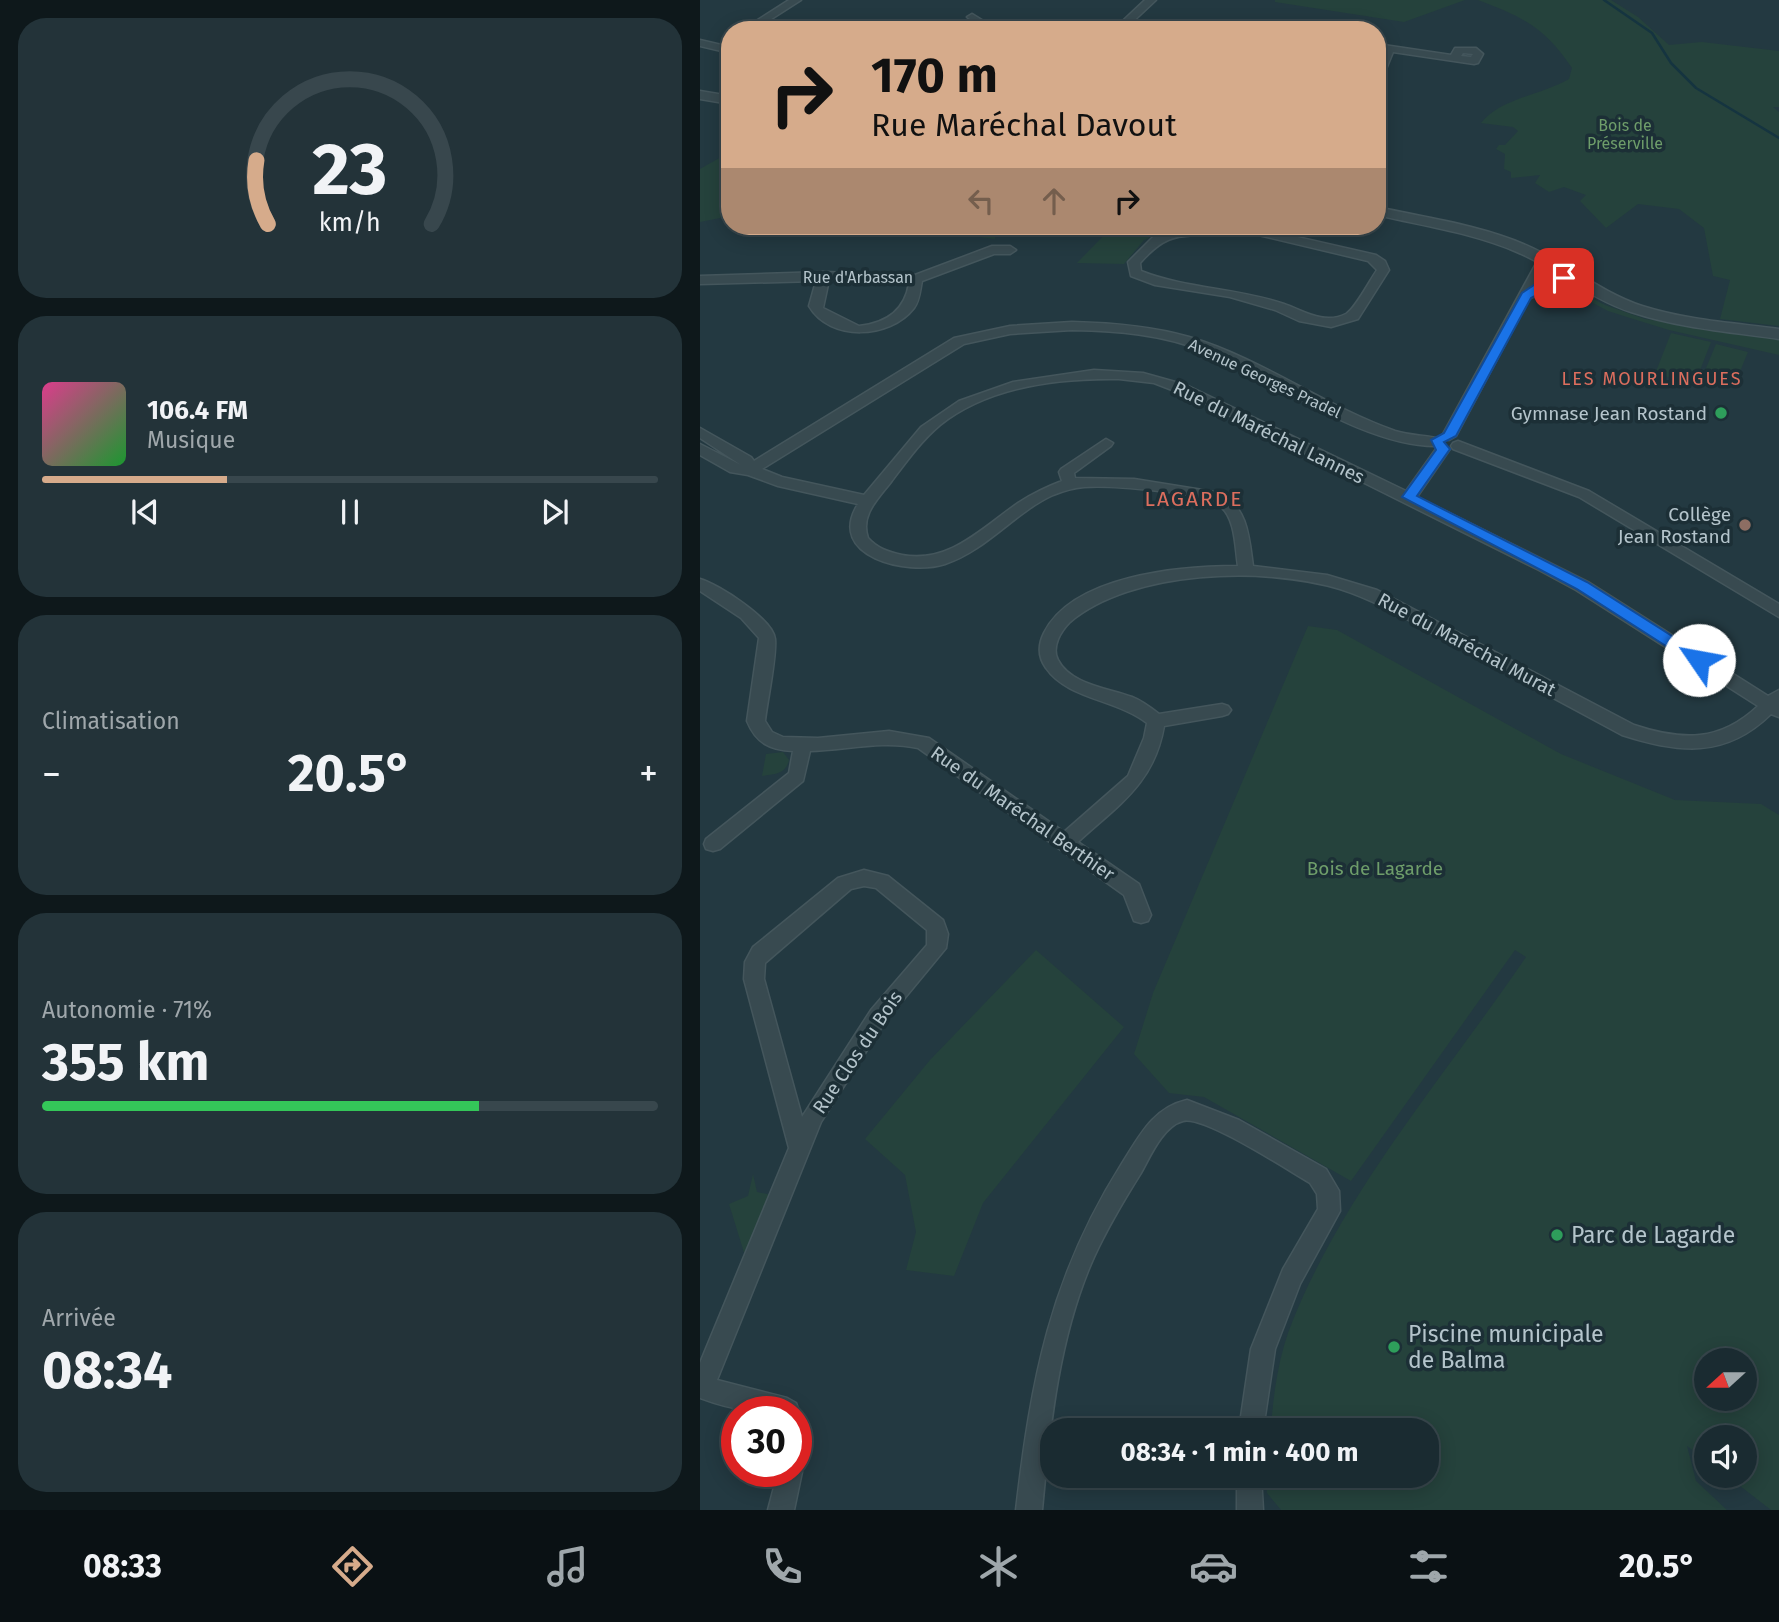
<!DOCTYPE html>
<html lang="fr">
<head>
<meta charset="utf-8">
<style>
	body { margin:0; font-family:"Fira Sans",sans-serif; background:#233339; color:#f1f3f6; height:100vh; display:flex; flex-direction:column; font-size:26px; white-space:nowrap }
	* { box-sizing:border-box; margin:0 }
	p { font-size:23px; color:#9fa7ab }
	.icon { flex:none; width:38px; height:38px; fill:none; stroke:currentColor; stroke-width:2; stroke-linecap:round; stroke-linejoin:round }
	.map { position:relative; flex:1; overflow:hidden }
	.sheet { display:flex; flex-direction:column; gap:18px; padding:18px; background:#0e181b; width:700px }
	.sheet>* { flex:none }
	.top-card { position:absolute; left:21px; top:21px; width:665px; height:214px; border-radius:28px; box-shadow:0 4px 18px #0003,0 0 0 2px #38474d; background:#d6ab8b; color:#111; overflow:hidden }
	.needle { width:46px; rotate:249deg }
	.tools { position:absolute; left:994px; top:1348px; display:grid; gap:14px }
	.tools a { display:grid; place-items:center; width:63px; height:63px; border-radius:50%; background:#1a2b31; box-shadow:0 4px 18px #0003,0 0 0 2px #38474d; font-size:35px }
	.speed { position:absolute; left:21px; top:1396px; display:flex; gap:14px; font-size:35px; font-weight:700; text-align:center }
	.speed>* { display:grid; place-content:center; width:91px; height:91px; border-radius:50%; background:#1a2b31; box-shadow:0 4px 18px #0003,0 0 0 2px #38474d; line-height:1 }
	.speed .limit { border:10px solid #d22; background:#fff; color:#111 }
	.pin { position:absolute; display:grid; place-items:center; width:60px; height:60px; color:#fff; margin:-30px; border-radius:14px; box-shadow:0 4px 10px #0006 }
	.me { position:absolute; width:77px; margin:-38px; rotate:303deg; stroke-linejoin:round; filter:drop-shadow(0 0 5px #0008) }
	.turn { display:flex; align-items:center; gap:24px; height:147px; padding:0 35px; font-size:32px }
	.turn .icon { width:91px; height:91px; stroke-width:2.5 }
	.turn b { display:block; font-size:49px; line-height:60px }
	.lanes { display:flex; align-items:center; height:66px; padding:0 35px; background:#0003; justify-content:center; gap:35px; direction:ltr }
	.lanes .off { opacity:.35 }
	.big { font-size:52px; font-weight:700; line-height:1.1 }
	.sheet .tile { flex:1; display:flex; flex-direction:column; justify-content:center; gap:10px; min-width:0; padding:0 24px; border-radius:28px; background:#233339 }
	.sheet .dial { align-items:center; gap:0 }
	.dial svg { height:182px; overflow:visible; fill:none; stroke:#38474d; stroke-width:7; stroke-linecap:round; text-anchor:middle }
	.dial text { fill:#f1f3f6; stroke:none }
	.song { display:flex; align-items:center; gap:21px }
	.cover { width:84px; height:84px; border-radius:10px; background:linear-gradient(135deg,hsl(330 70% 55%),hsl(130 70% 35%)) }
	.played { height:7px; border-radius:4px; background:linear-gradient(90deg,#d6ab8b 30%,#38474d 30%) }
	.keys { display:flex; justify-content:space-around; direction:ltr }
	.heat { display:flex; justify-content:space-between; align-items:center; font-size:38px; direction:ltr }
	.charge { height:10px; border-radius:5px; background:linear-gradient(90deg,#34c759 71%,#38474d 0) }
	.trip { position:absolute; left:340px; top:1418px; width:399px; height:70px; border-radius:28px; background:#1a2b31; box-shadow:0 4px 18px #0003,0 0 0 2px #38474d; font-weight:700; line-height:70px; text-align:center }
	.menu { display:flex; height:112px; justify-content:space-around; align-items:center; background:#0a1114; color:#9fa7ab }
	.menu .icon { width:49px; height:49px }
	.menu .current { color:#d6ab8b }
	.menu b { font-size:32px; color:#f1f3f6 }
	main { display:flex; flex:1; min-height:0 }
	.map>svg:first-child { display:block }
	.green { fill:#25423c; fill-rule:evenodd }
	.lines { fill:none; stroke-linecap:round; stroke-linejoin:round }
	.stream { stroke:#153440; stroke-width:2.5 }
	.minor-casing { stroke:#44565c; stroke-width:3 }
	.tertiary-casing { stroke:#44565c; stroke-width:3 }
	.minor { fill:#384a50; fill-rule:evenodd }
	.tertiary { fill:#384a50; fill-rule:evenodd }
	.route { fill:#1a73e8; stroke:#114b97; stroke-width:2 }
	.leisure-dot { fill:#2e9e5b; stroke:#1c2f36; stroke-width:2.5 }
	.education-dot { fill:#8d6e63; stroke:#1c2f36; stroke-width:2.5 }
	.labels { text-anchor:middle; stroke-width:7; stroke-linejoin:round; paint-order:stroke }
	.far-park-label { font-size:16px; fill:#6e9d6a; stroke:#1c2f36 }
	.far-street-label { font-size:16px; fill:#b4c4cb; stroke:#1c2f36 }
	.far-neighbourhood-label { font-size:18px; letter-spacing:2px; fill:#dc6e5e; stroke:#1c2f36 }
	.poi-label { font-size:19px; fill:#b4c4cb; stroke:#1c2f36; text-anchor:end }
	.street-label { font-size:19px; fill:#b4c4cb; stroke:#1c2f36 }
	.park-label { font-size:19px; fill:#6e9d6a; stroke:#1c2f36 }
	.neighbourhood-label { font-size:21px; letter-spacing:2px; fill:#dc6e5e; stroke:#1c2f36 }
	.near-poi-label { font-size:23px; fill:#b4c4cb; stroke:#1c2f36; text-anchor:start }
</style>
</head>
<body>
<main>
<section class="sheet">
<div class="tile dial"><svg viewBox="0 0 100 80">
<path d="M14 69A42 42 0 1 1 86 69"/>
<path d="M14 69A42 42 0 0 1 9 41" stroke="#d6ab8b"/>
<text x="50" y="56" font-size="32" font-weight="700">23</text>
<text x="50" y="72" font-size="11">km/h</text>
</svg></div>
<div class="tile">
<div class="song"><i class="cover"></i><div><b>106.4 FM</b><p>Musique</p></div></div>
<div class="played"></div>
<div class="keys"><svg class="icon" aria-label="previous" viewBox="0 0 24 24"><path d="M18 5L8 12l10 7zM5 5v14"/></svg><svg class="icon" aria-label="pause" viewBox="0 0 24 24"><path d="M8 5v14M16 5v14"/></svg><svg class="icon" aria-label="next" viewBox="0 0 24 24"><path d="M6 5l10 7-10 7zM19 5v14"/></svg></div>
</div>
<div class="tile"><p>Climatisation</p>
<div class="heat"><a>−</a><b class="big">20.5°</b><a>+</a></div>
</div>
<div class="tile"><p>Autonomie · 71%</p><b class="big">355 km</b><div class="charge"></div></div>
<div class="tile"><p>Arrivée</p><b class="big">08:34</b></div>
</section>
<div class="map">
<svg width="1079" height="1510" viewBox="0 0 1079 1510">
	<rect width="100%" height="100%" fill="#233941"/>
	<!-- green -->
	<g class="green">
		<polygon points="575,0 765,0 704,22 575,2"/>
		<path d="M778,0h133l27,17 31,28 33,-3 77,9v56h-6l6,5v214l-59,-7 10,-39 -17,-4 -9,-48 -25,-19 -41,-5 -32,24 -26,-27 6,-6 -22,-8 -15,5 -14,-9 5,-8 -29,3v-6l-7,-3 1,-15 -9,-5 3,-4h6l13,-14 -5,-4 -32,-4c20,-25 61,-28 88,-44l3,-11c-28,-41 -49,-51 -94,-68z"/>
		<polygon points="30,152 30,216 0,222 0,169"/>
		<polygon points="191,226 297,226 295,239"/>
		<polygon points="413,226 443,231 449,238 444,240 424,264 377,263"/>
		<polygon points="861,286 874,289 905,305 945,319 1079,339 1079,355 969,330 930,318 908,311"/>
		<polygon points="971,333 1011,342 995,383 955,374"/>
		<polygon points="1016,344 1048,352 1036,381 1004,373"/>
		<path d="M608,626l29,4 224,124 114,46 86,4 18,11v695h-8l-45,-35h19v-38h-39v23l-19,-14 9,35 31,29h-446l-14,-17v-18h159v-45h-155c2,-36 8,-77 22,-110 53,-131 154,-247 233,-363l-11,-7 -164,231 -147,-84 -35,-4 -35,-39 19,-61zM1006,1360h39v38h-39z"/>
		<path d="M83,752l6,8c-3,14 -14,14 -27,16l4,-22z"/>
		<polygon points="336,950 424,1027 283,1203 254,1276 206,1270 216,1232 205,1175 165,1139 230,1060"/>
		<polygon points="53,1174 57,1192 72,1195 46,1259 29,1204 48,1196"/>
	</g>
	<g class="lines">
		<!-- stream -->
		<polyline class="stream" points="904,0 952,33 971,63 996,88 1079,138"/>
		<!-- minor casing -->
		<g class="minor-casing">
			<g id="minor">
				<polygon points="89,0 101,0 54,30 42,30"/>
				<polygon points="445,0 456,0 424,30 413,30"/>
				<polygon points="272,14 285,22 319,30 282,27 267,17"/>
				<polygon points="616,24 637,28 638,30 609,30"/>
				<polygon points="0,40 30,47 30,53 0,46"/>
				<path d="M677,44l74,11 4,-7h21l7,6 -5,9 -4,1 -81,-12 -11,27 -5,3v-17l6,-14 -6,-1zM763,53l10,1 -2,3 -10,-1z"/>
				<path d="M428,226h18l18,5 37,-5h48l127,29 9,6 4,9 -31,49 -27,8 -32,-6 -24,-11 -45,-13 -75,-12 -24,-9 -3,-14 26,-26zM529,228l139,33 9,9c-7,10 -22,39 -31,44 -22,11 -42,-3 -62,-10 -46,-16 -98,-15 -143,-33l-1,-8c36,-41 49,-19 89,-35z"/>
				<path d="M292,246h18l6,4 -6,4h-16l-72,27c-2,9 -2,19 -8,27 -24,31 -84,34 -105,-2l7,-25 -116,3v-8l124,-4 91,3zM129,280l80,3c-4,27 -22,40 -50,43l-36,-18z"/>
				<polygon points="844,256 850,260 838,284 868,273 874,277 829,299 756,436 749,440 744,439 742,436 838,260"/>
				<path d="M372,322c40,1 79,4 117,15 72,21 135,69 206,94 16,5 31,4 47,8v6l8,4 -33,48 171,85 180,114 11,-6v27l-8,-3c-46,45 -93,39 -149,21 -58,-31 -115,-62 -173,-93 -36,-19 -71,-41 -109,-53 -76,-23 -208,-19 -270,33 -9,9 -19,25 -12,38 13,25 50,28 74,37 10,4 18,10 27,17l63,-10 6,2 3,4 -3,4 -6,2 -58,10c-10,58 -46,79 -86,116l61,42 12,31 -3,6 -7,2 -7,-2 -10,-26 -206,-147c-36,-8 -71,2 -108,3l-7,30 -83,68 -7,2 -7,-2 -2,-5 2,-5 83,-66 4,-22c-23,-1 -37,-8 -46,-30l12,-83 -18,-20 -41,-27v-12c18,5 73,40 75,60 2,17 -8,63 -10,82l7,11 11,5 35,1 71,-7 40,7 135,94 64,-56 16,-38 3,-15c-31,-24 -80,-24 -101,-55 -8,-11 -8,-23 -2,-35 29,-58 137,-67 194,-67 -3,-18 -2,-47 -18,-60 -17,-14 -112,-21 -136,-19 -11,1 -21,4 -31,8 -39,18 -66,55 -108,69 -37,12 -120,-7 -87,-60l-80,-18 -30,-11 -18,-3 -30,-17v-11l41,21 -41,-27v-10l51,29 3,4 200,-123 56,-12zM372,330c45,1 89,4 131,21 67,27 162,97 235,95l-32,45 -220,-106 -43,-12 -49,-3 -81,12 -54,19 -38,26 -57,68 -82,-18 -20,-8 202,-125 46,-10zM419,379l35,4 44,17 341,170 37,20 182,116c-38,36 -76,35 -124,19l-257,-135 -50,-15 -74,-9c-4,-29 -5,-57 -32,-73l-87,-14 -59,-1 -1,-5 37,-27 2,-3 -7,-4 -45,30 -2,3 3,9c-16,6 -30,13 -44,22 -36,25 -69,61 -116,52 -14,-3 -25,-7 -34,-17 -8,-23 10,-39 23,-56 15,-20 30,-41 49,-57 49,-39 119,-47 179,-46z"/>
				<polygon points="758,441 889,491 1079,604 1079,617 879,497 753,449 751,446 753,443"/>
				<path d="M164,870l24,6 55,44 5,14 -2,14 -61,74 -64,100 -104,258 70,18 9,5 3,9 -3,7v-7c-39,0 -59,0 -96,-14v-35l89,-215 -45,-169 1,-17 8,-15 85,-69zM164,886l12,2 51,42v15l-56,65 -69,107 -38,-138 1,-16 86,-74z"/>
				<path d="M487,1100l52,20 87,49 13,22 1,20 -40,73 -25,65 -12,81h-24l12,-81 32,-80 35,-60 -1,-15 -7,-11c-21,-12 -106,-68 -127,-62 -20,5 -33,36 -42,52 -17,27 -33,54 -47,84 -35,78 -44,168 -52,253h-26c15,-130 34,-232 105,-345 18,-28 31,-57 66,-65z"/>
				<path d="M96,1420l9,3c4,12 4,20 0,32l-9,3z"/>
				<polygon points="96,1462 102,1472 94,1510 68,1510 78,1472 96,1472"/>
				<polygon points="537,1475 561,1475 563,1510 537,1510"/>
			</g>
		</g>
		<!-- tertiary casing -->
		<g class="tertiary-casing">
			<g id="tertiary">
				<polygon points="0,91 30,96 30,104 0,99"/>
				<path d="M677,207c50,11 103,18 151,39 39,17 72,46 114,60 44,14 91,17 137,23v10c-49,-7 -100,-11 -148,-27 -41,-13 -74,-43 -114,-60 -44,-19 -93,-26 -140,-37z"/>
			</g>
		</g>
		<!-- minor -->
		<use href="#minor" class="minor"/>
		<!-- tertiary -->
		<use href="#tertiary" class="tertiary"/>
	</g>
	<!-- route -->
	<polygon class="route" points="860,276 870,278 831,298 756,436 744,442 750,449 717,496 887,582 1005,657 1007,660 1005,664 994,664 877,589 702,497 736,450 731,440 744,433 822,293 834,285"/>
	<!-- markers -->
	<g class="leisure-dot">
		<circle cx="1021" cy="413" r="7"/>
		<circle cx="857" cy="1235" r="7"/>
		<circle cx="694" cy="1347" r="7"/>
	</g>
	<circle class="education-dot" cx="1045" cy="525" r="7"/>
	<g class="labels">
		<!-- far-park labels -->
		<g class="far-park-label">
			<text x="925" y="131">Bois de<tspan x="925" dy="18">Préserville</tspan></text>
		</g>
		<!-- far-street labels -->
		<g class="far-street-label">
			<text x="158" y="283">Rue d'Arbassan</text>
			<text transform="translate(565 378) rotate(25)" y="6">Avenue Georges Pradel</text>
		</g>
		<!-- far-neighbourhood labels -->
		<g class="far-neighbourhood-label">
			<text x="952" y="385">LES MOURLINGUES</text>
		</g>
		<!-- poi labels -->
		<g class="poi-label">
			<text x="1007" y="420">Gymnase Jean Rostand</text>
			<text x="1031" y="521">Collège<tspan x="1031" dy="22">Jean Rostand</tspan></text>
		</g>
		<!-- street labels -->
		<g class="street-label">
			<text transform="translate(569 432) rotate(26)" y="7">Rue du Maréchal Lannes</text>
			<text transform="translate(767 644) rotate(28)" y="7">Rue du Maréchal Murat</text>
			<text transform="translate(323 813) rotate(35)" y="7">Rue du Maréchal Berthier</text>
			<text transform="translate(157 1052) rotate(-56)" y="7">Rue Clos du Bois</text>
		</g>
		<!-- park labels -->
		<g class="park-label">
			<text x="675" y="875">Bois de Lagarde</text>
		</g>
		<!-- neighbourhood labels -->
		<g class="neighbourhood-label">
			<text x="494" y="506">LAGARDE</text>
		</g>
		<!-- near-poi labels -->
		<g class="near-poi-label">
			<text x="871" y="1243">Parc de Lagarde</text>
			<text x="708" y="1342">Piscine municipale<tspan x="708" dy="26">de Balma</tspan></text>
		</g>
	</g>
</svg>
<div class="tools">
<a><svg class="needle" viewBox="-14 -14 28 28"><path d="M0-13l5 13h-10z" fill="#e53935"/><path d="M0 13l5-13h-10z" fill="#9fa7ab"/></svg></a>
<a><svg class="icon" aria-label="sound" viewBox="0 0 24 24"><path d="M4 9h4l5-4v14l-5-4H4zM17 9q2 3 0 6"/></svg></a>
</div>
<div class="speed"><div class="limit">30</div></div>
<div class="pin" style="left:864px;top:278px;background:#d93025"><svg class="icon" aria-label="arrive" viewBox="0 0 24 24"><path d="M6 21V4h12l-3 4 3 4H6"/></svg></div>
<svg class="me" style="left:999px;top:660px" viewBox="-20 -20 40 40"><circle r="19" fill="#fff"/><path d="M0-13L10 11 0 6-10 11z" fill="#1a73e8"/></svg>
<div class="trip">08:34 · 1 min · 400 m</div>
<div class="top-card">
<div class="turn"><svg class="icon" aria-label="right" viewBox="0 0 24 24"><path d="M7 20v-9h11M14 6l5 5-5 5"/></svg><div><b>170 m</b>Rue Maréchal Davout</div></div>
<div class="lanes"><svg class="icon off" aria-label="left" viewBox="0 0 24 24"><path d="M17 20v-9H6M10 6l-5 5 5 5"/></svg><svg class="icon off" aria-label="ahead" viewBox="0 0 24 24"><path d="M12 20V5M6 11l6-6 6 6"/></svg><svg class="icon" aria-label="right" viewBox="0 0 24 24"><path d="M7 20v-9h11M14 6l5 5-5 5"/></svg></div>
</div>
</div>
</main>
<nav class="menu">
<b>08:33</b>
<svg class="icon current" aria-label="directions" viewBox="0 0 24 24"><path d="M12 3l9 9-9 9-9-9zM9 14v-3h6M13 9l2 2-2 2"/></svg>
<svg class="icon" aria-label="music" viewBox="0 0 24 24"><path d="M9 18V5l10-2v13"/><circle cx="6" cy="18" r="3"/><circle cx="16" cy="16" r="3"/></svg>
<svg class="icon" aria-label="phone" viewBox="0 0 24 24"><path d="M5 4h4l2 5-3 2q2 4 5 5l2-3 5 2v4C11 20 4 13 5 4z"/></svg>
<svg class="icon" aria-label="climate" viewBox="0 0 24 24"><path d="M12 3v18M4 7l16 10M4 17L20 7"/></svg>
<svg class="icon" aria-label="car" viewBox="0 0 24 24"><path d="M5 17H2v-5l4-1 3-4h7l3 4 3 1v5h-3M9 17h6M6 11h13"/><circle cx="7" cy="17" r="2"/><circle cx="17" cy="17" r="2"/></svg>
<svg class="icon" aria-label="filters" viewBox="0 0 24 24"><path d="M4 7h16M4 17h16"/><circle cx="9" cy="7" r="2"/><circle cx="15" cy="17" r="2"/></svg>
<b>20.5°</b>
</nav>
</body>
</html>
